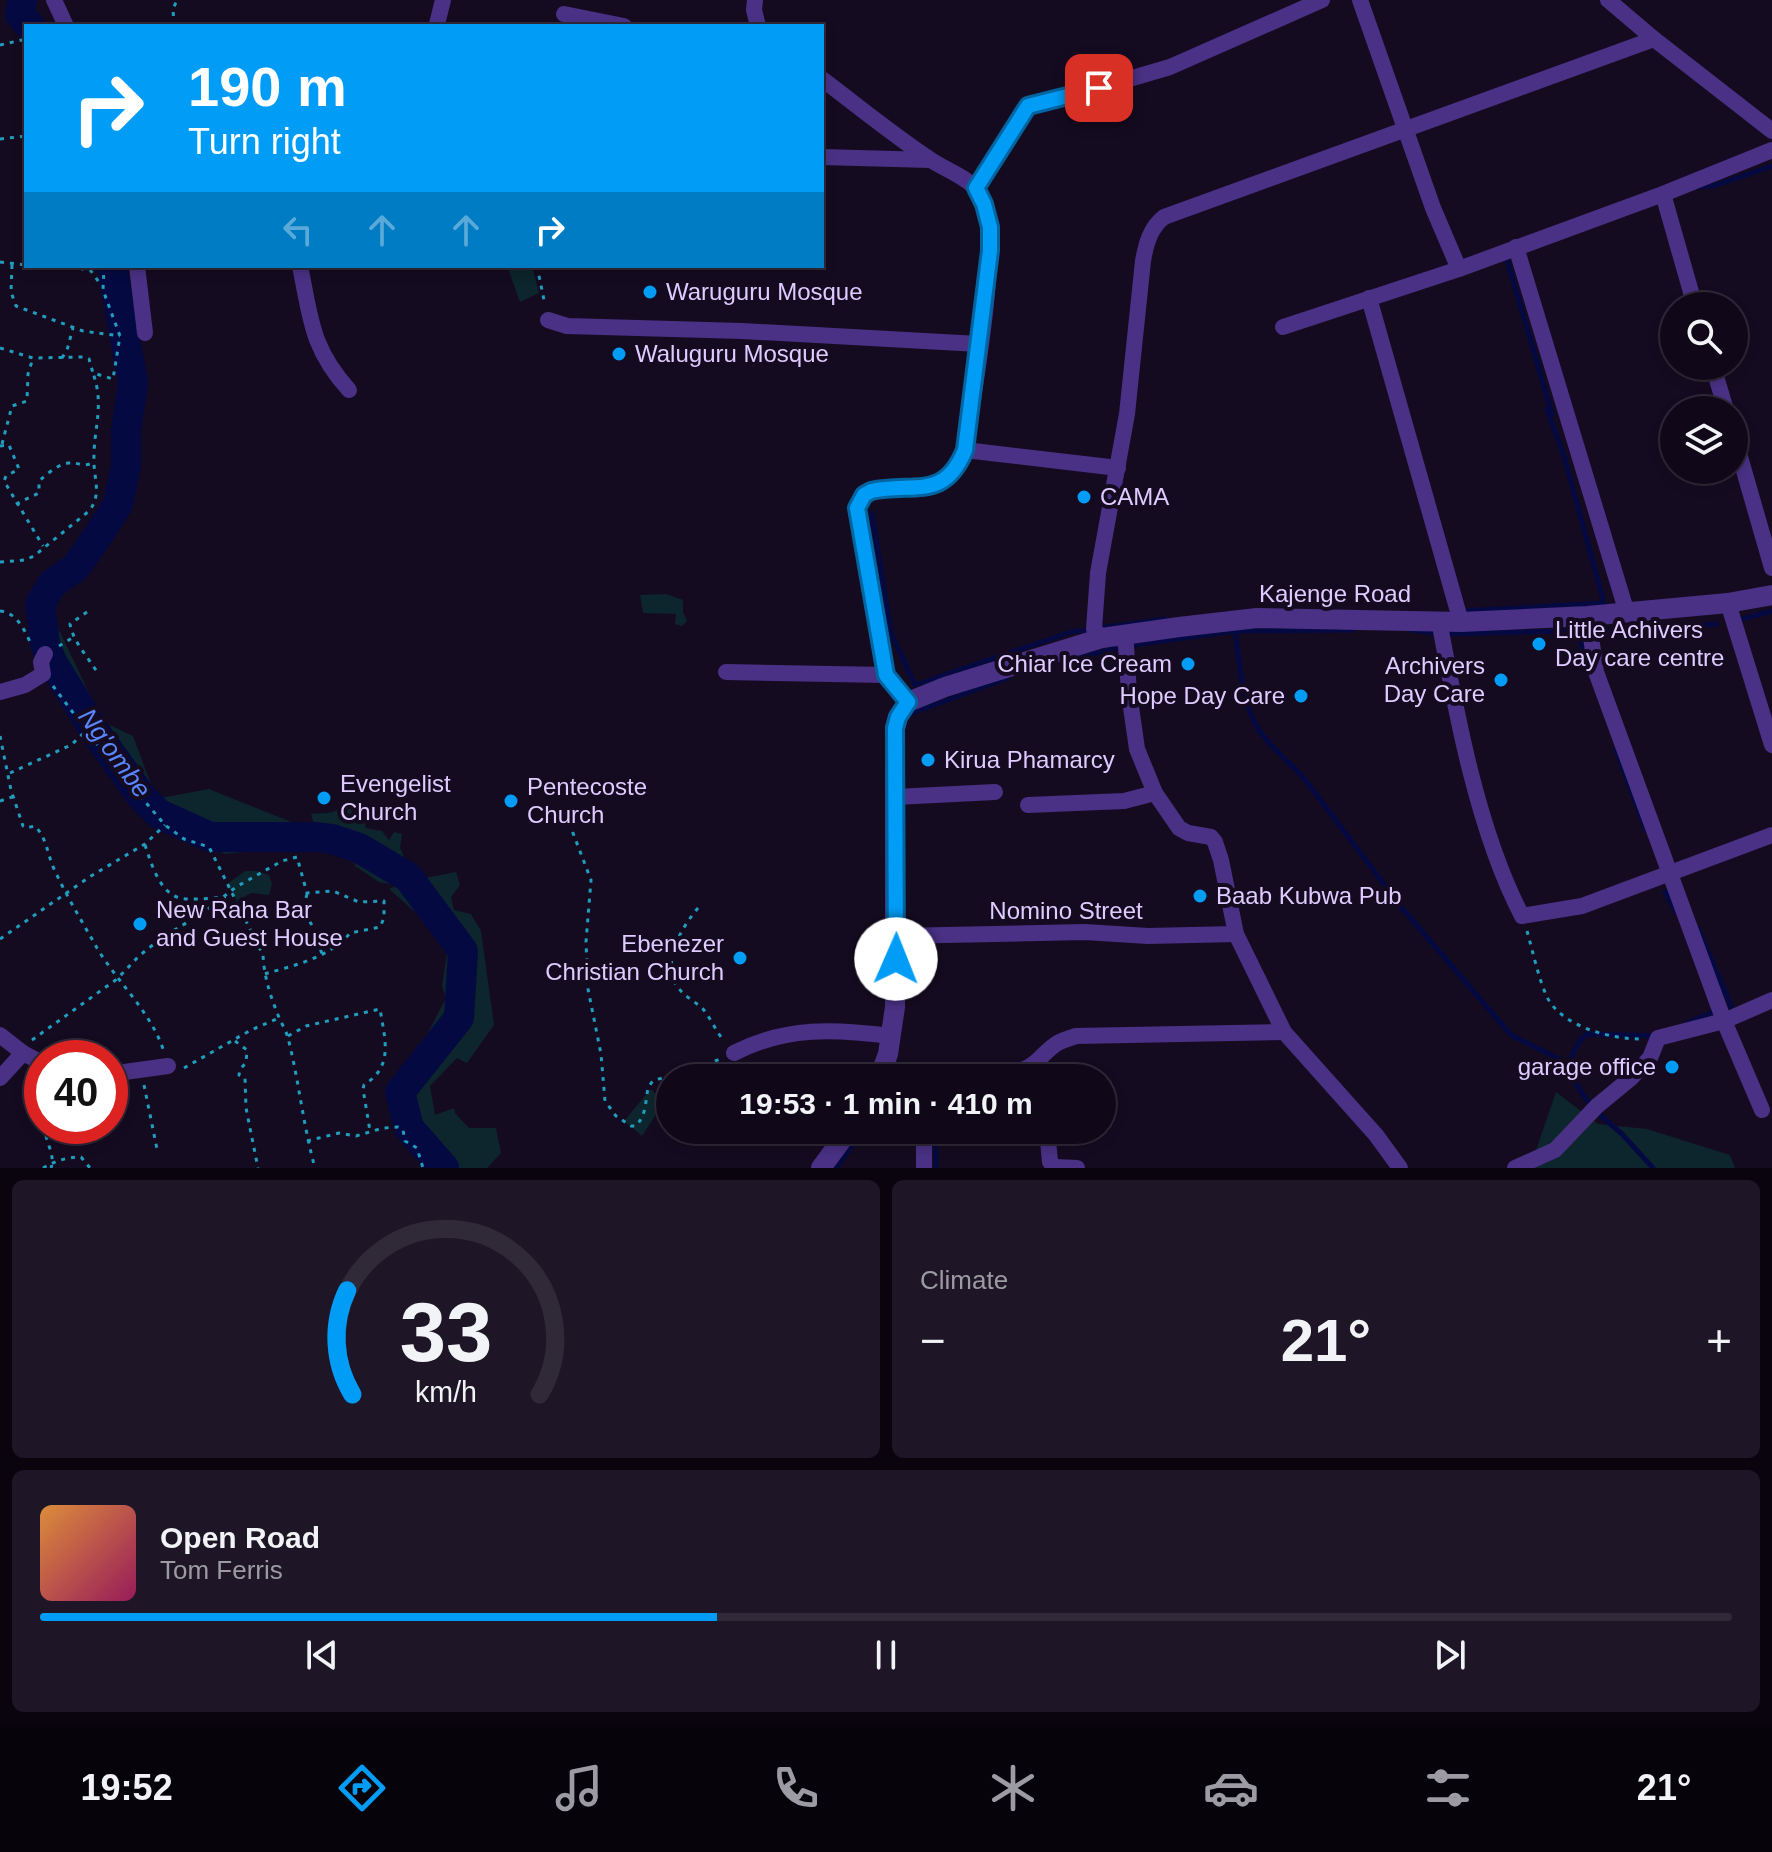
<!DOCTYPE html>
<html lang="en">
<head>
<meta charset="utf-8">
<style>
	body { margin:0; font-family:Helvetica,sans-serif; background:#1e1626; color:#f1f3f6; height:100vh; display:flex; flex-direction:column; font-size:30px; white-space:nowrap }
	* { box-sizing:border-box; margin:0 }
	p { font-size:26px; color:#9c9aa2 }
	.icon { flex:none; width:44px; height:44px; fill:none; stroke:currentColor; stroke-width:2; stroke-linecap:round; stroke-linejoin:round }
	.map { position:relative; height:1168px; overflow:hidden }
	.side { display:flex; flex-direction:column; gap:12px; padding:12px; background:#09040e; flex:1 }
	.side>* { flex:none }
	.guide { position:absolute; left:24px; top:24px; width:800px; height:244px; border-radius:0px; box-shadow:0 4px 12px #0003,0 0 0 2px #302938; background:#009cf6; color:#fff; overflow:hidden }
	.controls { position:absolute; left:1660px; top:292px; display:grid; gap:16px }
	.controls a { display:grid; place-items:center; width:88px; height:88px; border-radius:50%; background:#100819; box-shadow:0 4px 12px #0003,0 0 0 2px #302938; font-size:40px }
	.speed { position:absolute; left:24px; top:1040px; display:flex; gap:16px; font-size:40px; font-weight:700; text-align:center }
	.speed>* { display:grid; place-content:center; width:104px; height:104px; border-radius:50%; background:#100819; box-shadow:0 4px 12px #0003,0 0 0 2px #302938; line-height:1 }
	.speed .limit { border:12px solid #d22; background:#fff; color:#111 }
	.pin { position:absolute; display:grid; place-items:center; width:68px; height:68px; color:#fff; margin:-34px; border-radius:16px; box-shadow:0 4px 12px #0006 }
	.me { position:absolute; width:88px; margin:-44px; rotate:1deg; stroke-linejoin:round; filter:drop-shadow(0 0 6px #0008) }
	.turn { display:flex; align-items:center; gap:28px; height:168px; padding:0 32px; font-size:36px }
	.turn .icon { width:104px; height:104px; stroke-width:2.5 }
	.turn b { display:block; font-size:56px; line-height:68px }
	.lanes { display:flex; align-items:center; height:76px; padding:0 32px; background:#0003; justify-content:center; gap:40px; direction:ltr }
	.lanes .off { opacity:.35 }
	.big { font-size:60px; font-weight:700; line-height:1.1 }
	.side .card { flex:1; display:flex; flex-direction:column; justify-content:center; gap:12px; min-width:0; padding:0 28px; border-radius:12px; background:#1e1626 }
	.side .dial { align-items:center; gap:0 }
	.dial svg { height:208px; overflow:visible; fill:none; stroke:#302938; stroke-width:7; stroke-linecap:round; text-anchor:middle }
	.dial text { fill:#f1f3f6; stroke:none }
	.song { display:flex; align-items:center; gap:24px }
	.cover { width:96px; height:96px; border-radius:12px; background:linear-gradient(135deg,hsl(30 70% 55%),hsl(330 70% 35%)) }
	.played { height:8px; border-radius:4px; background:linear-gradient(90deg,#009cf6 40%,#302938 40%) }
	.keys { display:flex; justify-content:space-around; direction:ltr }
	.heat { display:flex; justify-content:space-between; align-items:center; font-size:44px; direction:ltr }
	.side .tiles { flex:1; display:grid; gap:12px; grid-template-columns:1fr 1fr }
	.card:last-child { grid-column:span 2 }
	.trip { position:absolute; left:656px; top:1064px; width:460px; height:80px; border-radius:40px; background:#100819; box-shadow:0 4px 12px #0003,0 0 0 2px #302938; font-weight:700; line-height:80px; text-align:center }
	.tab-bar { display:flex; height:128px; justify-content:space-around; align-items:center; background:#06030a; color:#9c9aa2 }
	.tab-bar .icon { width:56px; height:56px }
	.tab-bar .on { color:#009cf6 }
	.tab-bar b { font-size:36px; color:#f1f3f6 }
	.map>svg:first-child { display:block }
	.green { fill:#0d252c }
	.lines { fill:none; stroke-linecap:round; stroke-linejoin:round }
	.stream { stroke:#040a41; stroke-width:5 }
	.river { stroke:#040a41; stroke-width:30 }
	.path { stroke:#219dbd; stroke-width:3; stroke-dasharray:4 6; stroke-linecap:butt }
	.minor { stroke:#4a3185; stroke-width:16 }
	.tertiary { stroke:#4a3185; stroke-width:20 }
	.route-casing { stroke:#0065a0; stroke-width:20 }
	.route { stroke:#009cf6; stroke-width:14 }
	.poi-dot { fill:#009cf6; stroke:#150b21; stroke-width:3 }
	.labels { text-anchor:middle; stroke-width:8; stroke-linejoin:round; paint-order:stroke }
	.poi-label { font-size:24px; fill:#dfcbff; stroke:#150b21; text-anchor:start }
	.street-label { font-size:24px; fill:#dfcbff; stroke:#150b21 }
	.water-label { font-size:26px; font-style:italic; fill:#5986ff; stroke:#150b21 }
</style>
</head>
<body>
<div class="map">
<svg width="1772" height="1168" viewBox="0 0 1772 1168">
	<rect width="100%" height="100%" fill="#150b21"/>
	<!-- green -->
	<g class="green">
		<polygon points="507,266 532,266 539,293 520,302"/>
		<polygon points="666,594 683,600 683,612 687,621 682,626 675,624 676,614 643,613 640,595"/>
		<polygon points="51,622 60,632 133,786 77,713 32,640 38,626"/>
		<path d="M110,725l23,11 26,70c-23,-25 -37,-49 -49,-81z"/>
		<path d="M209,789l107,43 -5,-18c7,-1 20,0 26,-4 12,-6 15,-12 29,-4l-2,13 2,9 16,3 7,9 5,-8 8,2 -2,14 15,32 41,-8 4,13 -9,12 3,13 17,4 10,17 13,94 -27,38 -10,-5 -27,28 5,29 19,-7 1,5 14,15h27l5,25 -14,15h-54l-4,-9 -21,-23 -12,-41 50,-97 -4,-12 6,-40 -16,-19 -43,-38 16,-7 -10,3 -16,-3 -24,-16 -4,-13 -33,-19 -58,16 -35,4 -58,-31 -7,-25z"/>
		<polygon points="245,871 257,871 269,875 272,884 269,895 251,893 237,901 227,884"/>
		<polygon points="651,1089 664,1102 642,1136 624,1121"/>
		<polygon points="1556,1092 1598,1124 1647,1129 1730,1155 1735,1168 1530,1168"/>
	</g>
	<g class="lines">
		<!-- stream -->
		<g class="stream">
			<polyline points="1696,187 1713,186 1772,166"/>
			<polyline points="1508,255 1507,260 1552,414"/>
			<polyline points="872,513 891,633 915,685 1071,632 1089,630"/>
			<polyline points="1462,611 1604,603 1564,456 1547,409"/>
			<polyline points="1735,621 1772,611"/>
			<polyline points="1099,628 1165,619"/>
			<path d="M1352,630l-117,1c5,32 6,72 24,99 13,19 29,31 44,47l99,131 109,127 48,24 34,50 29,25 31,34"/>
			<polyline points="1410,630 1441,634 1572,631"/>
			<polyline points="1599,632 1716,624"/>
			<polyline points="1578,635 1588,664"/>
			<polyline points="1062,661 1126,646 1235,631"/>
			<polyline points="907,715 1007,678"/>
			<polyline points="1616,750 1646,830"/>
			<polyline points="1665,892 1676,912"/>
			<polyline points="1698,928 1735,1015"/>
			<polyline points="1687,1023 1713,1012 1713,1007"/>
			<path d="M1570,1073c-2,-15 6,-28 16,-39l70,2"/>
			<polyline points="836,1168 863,1130"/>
			<polyline points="936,1168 936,1130"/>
		</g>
		<!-- river -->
		<g class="river">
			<polyline points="22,0 20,14 30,26"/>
			<polyline points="112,266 133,383 126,430 126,466 118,504 101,531 76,567 52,584 40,604 45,644 52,662 96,733 142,797 159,814 210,837 317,837 332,839 359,848 408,877 463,951 459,1018 400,1092 409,1128 444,1168"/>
		</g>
		<!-- path -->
		<g class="path">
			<polyline points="174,26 173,9 177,0"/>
			<polyline points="0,45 22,40 26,47"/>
			<polyline points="24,136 26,158"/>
			<polyline points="0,139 26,136"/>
			<polyline points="0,262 26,265"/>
			<polyline points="12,265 11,292 16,306 83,331 120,336"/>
			<polyline points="30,266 70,267"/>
			<polyline points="70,266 91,271 101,285"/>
			<polyline points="213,266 230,266"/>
			<polyline points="537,266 545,305"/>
			<polyline points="0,348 33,358 84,357 89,359 93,373 113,379 120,336 103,290 104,266"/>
			<polyline points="62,358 67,350 73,328"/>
			<polyline points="2,444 12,406 27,401 28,374 33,358"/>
			<polyline points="0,446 9,445 19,469 6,476 4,481 43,546"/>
			<path d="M16,504l23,-11v-12c8,-7 18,-16 29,-18 11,-1 16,5 26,-1"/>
			<path d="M0,562l25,-2 9,-4 55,-45c13,-16 5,-32 5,-49 -1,-34 11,-55 -1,-89"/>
			<path d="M0,611c17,2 24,18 31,33"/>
			<path d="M87,612l-17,12c3,18 19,34 29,51"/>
			<polyline points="59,646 72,638"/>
			<path d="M53,686l48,64 64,75 19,14 25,8 54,108c1,21 7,40 15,60 3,8 8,15 10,23 11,43 15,87 27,130"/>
			<path d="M0,736l11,54 12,36 3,2 9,-2c13,14 12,29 20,45 12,26 28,52 42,77 21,35 55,65 67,104"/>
			<polyline points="10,773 71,745 86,731"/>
			<polyline points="0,801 12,797"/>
			<path d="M572,822l1,11 18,47 -5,62 2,47 13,65 4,47 11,15 15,10h5c16,-19 5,-34 18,-46l35,-8 31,-13"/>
			<path d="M145,845c6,17 14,48 35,53 13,3 31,-1 46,0"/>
			<polyline points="307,894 303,910 313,927 322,954"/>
			<path d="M698,908c-18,21 -41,61 -15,85 6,6 14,10 20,16 8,10 13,22 21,32"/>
			<path d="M1527,931c6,21 11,46 20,66 15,30 64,42 94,42"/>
			<polyline points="0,939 91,876 145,844 165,825"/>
			<path d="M288,1036l18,-10 74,-17c5,31 14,57 -16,76l-1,4 7,42"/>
			<path d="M32,1040l85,-61 22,-23 25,-20 36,-21 36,-28 46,-26 15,-4 10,36 26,-2 26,11 25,-1v17l-4,9 -30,6c-19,24 -57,33 -86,41"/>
			<polyline points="235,1041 247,1050 246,1063 240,1069 239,1075 245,1078 246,1108 258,1168"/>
			<polyline points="184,1068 251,1030 279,1018"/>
			<polyline points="144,1085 157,1149"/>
			<path d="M45,1126c-1,15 11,28 6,42"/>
			<polyline points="307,1141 339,1133 356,1136 383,1128 398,1127 403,1130 405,1141 417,1148 423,1168"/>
			<path d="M43,1168c12,-7 24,-11 38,-11l9,11"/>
		</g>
		<!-- minor -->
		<g class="minor">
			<polyline points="54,0 66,26"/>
			<polyline points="755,0 754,10 758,26"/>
			<polyline points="1360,0 1433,208 1459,269"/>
			<polyline points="1608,0 1654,39 1772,131"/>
			<polyline points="564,14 624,26"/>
			<polyline points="437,24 443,0"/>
			<path d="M822,79c36,27 71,56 109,81 13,9 36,17 46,30 30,40 -5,206 -12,260 -20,51 -50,32 -94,41l-7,4 -7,13 29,167 22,27"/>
			<polyline points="822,157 930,160"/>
			<polyline points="976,188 1031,103 1075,95 1170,67 1322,0"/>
			<polyline points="1663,194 1695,306"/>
			<polyline points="1516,247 1627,613"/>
			<polyline points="137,266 145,333"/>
			<path d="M300,266c11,53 11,82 49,124"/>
			<polyline points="1369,298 1461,622"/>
			<polyline points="548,320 567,326 742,331 979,344"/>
			<polyline points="1283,327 1459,269 1663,194 1772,150"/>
			<polyline points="1713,366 1726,410"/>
			<polyline points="1734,436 1772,568"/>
			<polyline points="965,450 1118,468"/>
			<polyline points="1728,603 1772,745"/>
			<polyline points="1588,616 1596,672 1724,1021 1762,1110"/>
			<path d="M1439,620c17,93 39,212 83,296l60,-10 190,-71"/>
			<polyline points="1122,635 1126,646 1129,693 1137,749 1155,793 1179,828 1188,833 1211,837 1215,842 1221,860 1236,934 1284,1032 1376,1135 1400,1168"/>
			<path d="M1102,638l-8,-9 4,-56 29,-159 16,-153c3,-17 7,-33 21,-44l490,-178"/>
			<polyline points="726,672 886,675"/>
			<polyline points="0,692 25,685 43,674 41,662 45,654"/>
			<polyline points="895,797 995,792"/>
			<polyline points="1028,805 1124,801 1155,793"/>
			<polyline points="897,936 1085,932 1148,936 1236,934"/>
			<polyline points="0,1035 23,1053 42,1063"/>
			<path d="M734,1053c53,-27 100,-24 158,-17"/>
			<polyline points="110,1074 168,1066"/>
			<polyline points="0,1078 23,1053"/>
			<path d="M1001,1078c12,-4 27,-8 36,-17 17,-16 16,-18 39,-25l208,-4"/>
			<polyline points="924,1130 924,1168"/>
			<polyline points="1047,1130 1050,1162 1055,1167 1077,1168"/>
			<polyline points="1515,1168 1555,1150 1597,1106 1631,1078 1650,1058 1658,1038 1724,1021 1772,1000"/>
		</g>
		<!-- tertiary -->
		<g class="tertiary">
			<polyline points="879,1078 888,1054 895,1007 895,728 898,717 908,702 945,687 1102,638 1179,627 1257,618 1461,622 1588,616 1728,603 1772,595"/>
			<polyline points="821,1168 849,1130"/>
		</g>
	</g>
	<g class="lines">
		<!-- route casing -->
		<g class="route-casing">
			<path id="route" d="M896,959l-1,-231 3,-11 10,-15 -22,-27 -29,-167 7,-13 7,-4c44,-9 73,10 94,-41l25,-199v-24l-6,-23 -8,-16 52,-82 71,-18"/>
		</g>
		<!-- route -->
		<use href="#route" class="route"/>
	</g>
	<!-- markers -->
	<g class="poi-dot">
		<circle cx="650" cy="292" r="8"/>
		<circle cx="619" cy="354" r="8"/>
		<circle cx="1084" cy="497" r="8"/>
		<circle cx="1539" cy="644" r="8"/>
		<circle cx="1188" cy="664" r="8"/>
		<circle cx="1501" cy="680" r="8"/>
		<circle cx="1301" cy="696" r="8"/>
		<circle cx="928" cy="760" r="8"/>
		<circle cx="324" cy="798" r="8"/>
		<circle cx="511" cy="801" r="8"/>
		<circle cx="1200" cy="896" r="8"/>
		<circle cx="140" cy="924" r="8"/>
		<circle cx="740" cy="958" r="8"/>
		<circle cx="1672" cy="1067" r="8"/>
	</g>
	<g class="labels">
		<!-- poi labels -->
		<g class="poi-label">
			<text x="666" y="300">Waruguru Mosque</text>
			<text x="635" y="362">Waluguru Mosque</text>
			<text x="1100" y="505">CAMA</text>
			<text x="1555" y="638">Little Achivers<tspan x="1555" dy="28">Day care centre</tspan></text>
			<text x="1172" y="672" text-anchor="end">Chiar Ice Cream</text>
			<text x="1485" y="674" text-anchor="end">Archivers<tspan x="1485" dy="28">Day Care</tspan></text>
			<text x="1285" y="704" text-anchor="end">Hope Day Care</text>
			<text x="944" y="768">Kirua Phamarcy</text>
			<text x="340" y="792">Evengelist<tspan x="340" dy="28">Church</tspan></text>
			<text x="527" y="795">Pentecoste<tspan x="527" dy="28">Church</tspan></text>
			<text x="1216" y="904">Baab Kubwa Pub</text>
			<text x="156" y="918">New Raha Bar<tspan x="156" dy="28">and Guest House</tspan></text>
			<text x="724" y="952" text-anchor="end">Ebenezer<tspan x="724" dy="28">Christian Church</tspan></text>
			<text x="1656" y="1075" text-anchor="end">garage office</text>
		</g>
		<!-- street labels -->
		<g class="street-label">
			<text x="1335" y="602">Kajenge Road</text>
			<text x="1066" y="919">Nomino Street</text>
		</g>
		<!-- water labels -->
		<g class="water-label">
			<text transform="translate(115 753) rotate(54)" y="9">Ng'ombe</text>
		</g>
	</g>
</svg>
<div class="controls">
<a><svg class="icon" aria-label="search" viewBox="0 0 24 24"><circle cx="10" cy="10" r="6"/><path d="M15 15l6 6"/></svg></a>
<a><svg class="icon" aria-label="layers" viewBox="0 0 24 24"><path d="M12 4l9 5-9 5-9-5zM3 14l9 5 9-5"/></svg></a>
</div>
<div class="speed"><div class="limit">40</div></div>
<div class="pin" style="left:1099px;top:88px;background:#d93025"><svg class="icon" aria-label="arrive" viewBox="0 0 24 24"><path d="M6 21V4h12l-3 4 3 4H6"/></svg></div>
<svg class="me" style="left:896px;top:959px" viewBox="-20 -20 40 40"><circle r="19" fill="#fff"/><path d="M0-13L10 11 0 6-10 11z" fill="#009cf6"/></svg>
<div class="trip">19:53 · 1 min · 410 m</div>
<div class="guide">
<div class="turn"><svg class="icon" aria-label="right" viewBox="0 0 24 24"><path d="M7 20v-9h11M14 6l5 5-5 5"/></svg><div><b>190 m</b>Turn right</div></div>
<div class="lanes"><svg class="icon off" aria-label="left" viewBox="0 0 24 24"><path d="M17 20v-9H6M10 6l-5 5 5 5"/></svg><svg class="icon off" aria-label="ahead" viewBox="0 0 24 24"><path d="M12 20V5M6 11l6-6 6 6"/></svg><svg class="icon off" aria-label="ahead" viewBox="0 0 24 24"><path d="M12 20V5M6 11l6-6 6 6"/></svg><svg class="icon" aria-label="right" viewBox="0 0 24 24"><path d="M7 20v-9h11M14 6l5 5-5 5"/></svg></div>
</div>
</div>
<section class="side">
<div class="tiles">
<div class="card dial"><svg viewBox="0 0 100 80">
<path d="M14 69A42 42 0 1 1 86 69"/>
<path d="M14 69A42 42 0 0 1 12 29" stroke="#009cf6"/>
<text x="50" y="56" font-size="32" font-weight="700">33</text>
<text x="50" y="72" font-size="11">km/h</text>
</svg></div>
<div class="card"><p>Climate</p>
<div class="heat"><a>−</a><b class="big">21°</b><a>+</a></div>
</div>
<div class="card">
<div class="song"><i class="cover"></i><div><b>Open Road</b><p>Tom Ferris</p></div></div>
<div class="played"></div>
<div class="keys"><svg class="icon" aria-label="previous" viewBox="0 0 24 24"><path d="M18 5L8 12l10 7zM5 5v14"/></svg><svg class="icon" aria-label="pause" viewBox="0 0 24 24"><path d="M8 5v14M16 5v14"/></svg><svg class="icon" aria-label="next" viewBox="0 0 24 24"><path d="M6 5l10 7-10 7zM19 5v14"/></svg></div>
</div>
</div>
</section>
<nav class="tab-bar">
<b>19:52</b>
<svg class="icon on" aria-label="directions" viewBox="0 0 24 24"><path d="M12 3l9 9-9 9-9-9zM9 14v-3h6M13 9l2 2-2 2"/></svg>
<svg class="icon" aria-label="music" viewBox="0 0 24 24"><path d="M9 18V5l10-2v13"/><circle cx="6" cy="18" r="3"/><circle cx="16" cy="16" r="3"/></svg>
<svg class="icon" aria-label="phone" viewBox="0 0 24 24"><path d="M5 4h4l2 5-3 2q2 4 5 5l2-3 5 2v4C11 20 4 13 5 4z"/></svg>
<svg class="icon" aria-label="climate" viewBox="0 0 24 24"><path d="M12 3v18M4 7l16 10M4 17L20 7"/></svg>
<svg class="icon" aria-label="car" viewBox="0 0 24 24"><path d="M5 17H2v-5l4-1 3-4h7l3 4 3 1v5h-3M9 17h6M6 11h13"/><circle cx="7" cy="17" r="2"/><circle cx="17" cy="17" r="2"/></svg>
<svg class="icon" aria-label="filters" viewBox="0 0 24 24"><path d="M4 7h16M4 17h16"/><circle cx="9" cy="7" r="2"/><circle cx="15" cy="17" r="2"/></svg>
<b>21°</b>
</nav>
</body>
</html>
